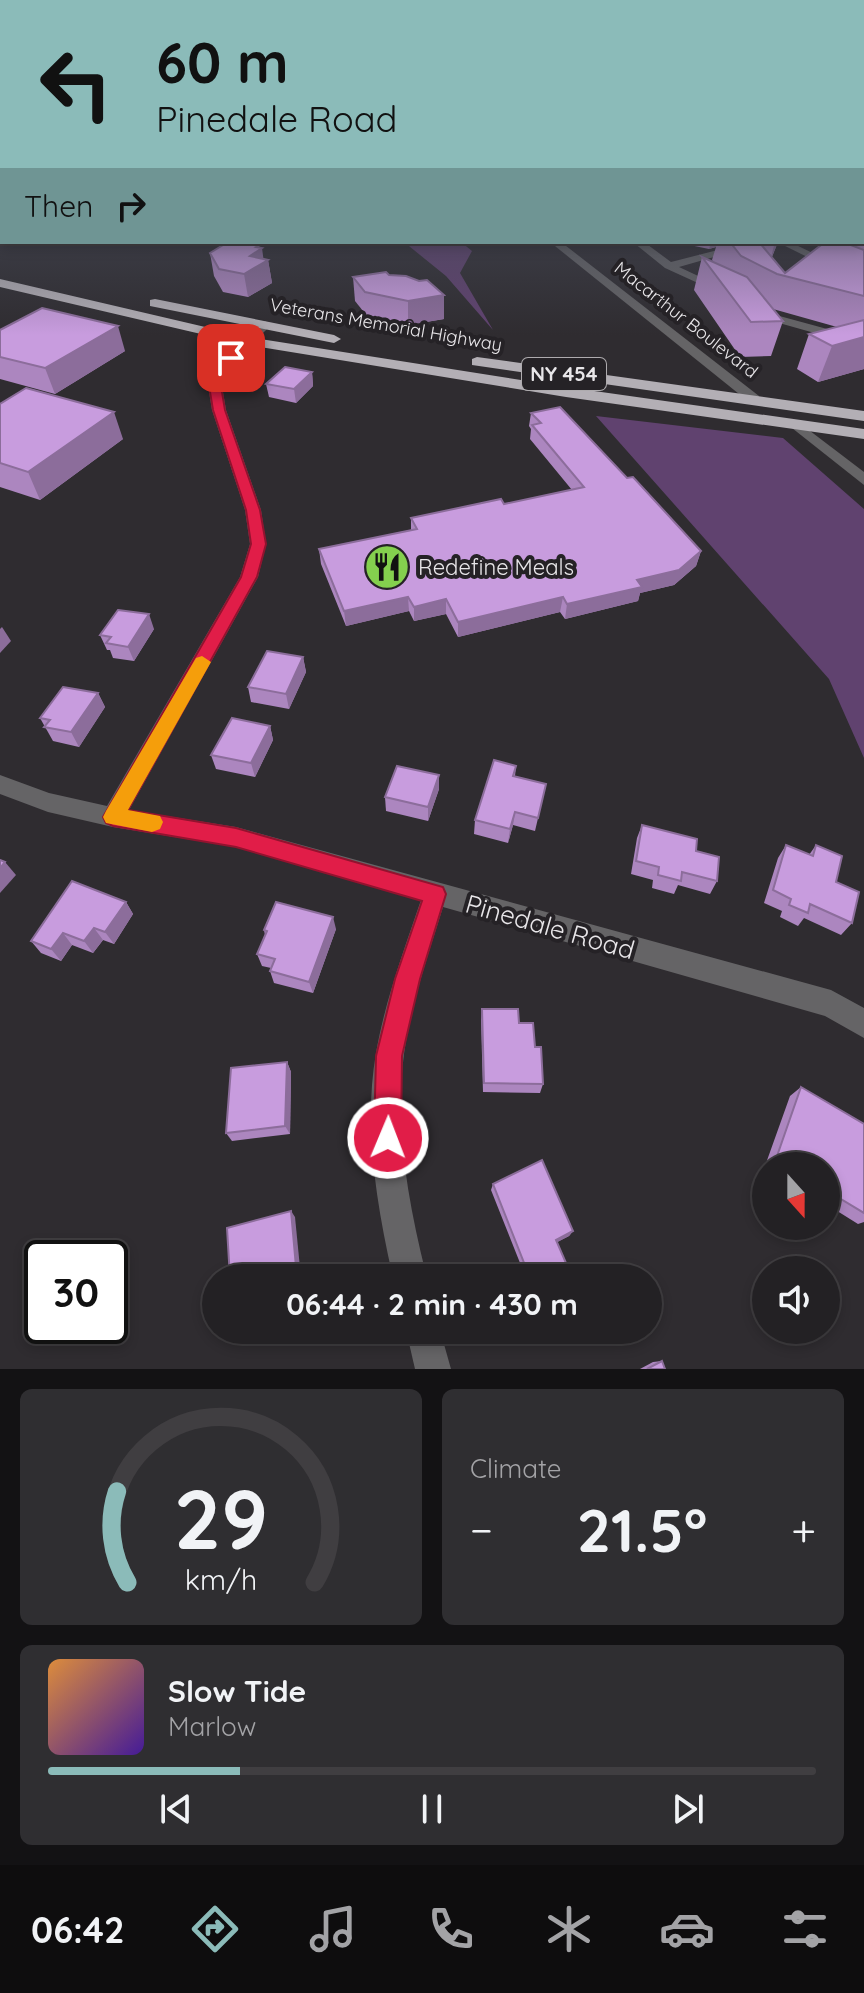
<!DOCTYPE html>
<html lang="en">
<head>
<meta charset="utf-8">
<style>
	body { margin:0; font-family:Quicksand,sans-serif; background:#2f2e31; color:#f1f3f6; height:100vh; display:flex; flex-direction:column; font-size:30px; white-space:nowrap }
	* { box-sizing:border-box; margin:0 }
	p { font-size:26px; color:#a3a3a6 }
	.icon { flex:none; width:44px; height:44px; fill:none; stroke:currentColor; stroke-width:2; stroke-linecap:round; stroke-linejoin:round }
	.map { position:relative; height:1369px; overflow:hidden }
	.panel { display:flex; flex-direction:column; gap:20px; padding:20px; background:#131214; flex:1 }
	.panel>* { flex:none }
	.banner { position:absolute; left:0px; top:0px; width:864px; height:244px; box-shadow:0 4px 12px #0003,0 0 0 2px #403e41; background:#8bbbb9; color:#111; overflow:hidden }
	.needle { width:52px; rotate:159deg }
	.fabs { position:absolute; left:752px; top:1152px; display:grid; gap:16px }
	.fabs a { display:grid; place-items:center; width:88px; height:88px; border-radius:50%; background:#232124; box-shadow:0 4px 12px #0003,0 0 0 2px #403e41; font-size:40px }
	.speed { position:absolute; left:24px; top:1240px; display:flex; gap:16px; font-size:40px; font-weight:700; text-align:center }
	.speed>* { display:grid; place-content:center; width:104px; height:104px; border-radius:50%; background:#232124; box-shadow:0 4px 12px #0003,0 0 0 2px #403e41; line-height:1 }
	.speed .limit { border:4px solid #111; border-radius:12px; background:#fff; color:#111 }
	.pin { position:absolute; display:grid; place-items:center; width:68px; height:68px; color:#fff; margin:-34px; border-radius:16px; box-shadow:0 4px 12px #0006 }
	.me { position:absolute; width:88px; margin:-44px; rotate:1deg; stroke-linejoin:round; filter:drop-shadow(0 0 6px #0008) }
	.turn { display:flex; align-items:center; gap:28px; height:168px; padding:0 24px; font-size:36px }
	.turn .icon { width:104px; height:104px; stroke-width:2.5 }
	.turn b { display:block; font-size:56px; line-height:68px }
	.then { display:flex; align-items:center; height:76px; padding:0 24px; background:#0003; gap:16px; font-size:30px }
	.big { font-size:60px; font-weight:800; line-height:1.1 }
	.panel .tile { flex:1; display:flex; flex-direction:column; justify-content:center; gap:12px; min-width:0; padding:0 28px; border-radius:12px; background:#2f2e31 }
	.panel .dial { align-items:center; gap:0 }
	.dial svg { height:208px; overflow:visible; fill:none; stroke:#403e41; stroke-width:7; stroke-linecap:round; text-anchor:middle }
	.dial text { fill:#f1f3f6; stroke:none }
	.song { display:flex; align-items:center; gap:24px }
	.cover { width:96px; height:96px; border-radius:12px; background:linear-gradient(135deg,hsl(30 70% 55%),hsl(260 70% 35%)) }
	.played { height:8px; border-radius:4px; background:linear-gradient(90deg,#8bbbb9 25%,#403e41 25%) }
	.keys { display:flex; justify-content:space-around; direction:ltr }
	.heat { display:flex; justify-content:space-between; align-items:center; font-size:44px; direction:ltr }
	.panel .tiles { flex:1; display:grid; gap:20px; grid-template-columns:1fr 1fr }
	.tile:last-child { grid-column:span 2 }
	.trip { position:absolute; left:202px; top:1264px; width:460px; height:80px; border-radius:40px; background:#232124; box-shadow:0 4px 12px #0003,0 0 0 2px #403e41; font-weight:800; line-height:80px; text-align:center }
	.tab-bar { display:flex; height:128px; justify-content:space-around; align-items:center; background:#0e0d0e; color:#a3a3a6 }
	.tab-bar .icon { width:56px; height:56px }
	.tab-bar .current { color:#8bbbb9 }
	.tab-bar b { font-size:36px; color:#f1f3f6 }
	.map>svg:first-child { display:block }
	.green { fill:#60426f }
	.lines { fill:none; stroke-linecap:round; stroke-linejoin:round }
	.street { fill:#656466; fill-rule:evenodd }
	.secondary { fill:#858286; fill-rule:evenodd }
	.highway { fill:#b3afb5; fill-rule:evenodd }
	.wall { fill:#ac86bf }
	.shaded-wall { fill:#8c6d9b }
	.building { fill:#c89cde; stroke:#8c6d9b; stroke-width:2 }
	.route { fill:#e11d48; stroke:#92132f; stroke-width:2 }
	.slow { fill:#f59e0b }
	.labels { text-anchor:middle; stroke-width:8; stroke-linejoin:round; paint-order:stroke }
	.far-street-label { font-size:18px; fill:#e8e6e9; stroke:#252226 }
	.shield { fill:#252226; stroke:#aeabae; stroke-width:2 }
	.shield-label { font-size:20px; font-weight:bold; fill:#e8e6e9 }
	.poi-label { font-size:22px; fill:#e8e6e9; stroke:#252226; text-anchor:start }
	.near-street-label { font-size:26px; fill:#e8e6e9; stroke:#252226 }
</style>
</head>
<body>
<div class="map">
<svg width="864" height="1369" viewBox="0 0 864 1369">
	<rect width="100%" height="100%" fill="#2f2c30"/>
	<!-- green -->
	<g class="green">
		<polygon points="404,242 461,242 472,251 460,273 493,330 446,276"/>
		<polygon points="596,416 783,438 864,509 864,758 829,679"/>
	</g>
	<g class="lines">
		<!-- street -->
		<g class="street">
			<polygon points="550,242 561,242 759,396 759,402 749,402"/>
			<polygon points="644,242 671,262 749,242 766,242 679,267 726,289 727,291 722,294 665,268 634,243"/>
			<polygon points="777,242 790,242 864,278 864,285"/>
			<polygon points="757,310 864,339 864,347 765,319 757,314"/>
			<path d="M265,321l6,4 -35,35 -14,26 4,24 35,100 5,34 -8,33 -129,233 107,17 595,163 33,18v30l-39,-22 -382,-109c-15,48 -32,97 -39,147 -10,74 5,152 23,224h-34c-16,-72 -30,-151 -17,-225 9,-52 28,-103 45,-153l-185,-53 -123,-20 -65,-15 -48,-18v-19l49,18 58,13 133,-229 10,-33 -5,-34 -33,-100 -4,-24 19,-31z"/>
			<polygon points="797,421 864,472 864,485 792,428 790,425"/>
			<polygon points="406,1330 440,1330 451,1369 415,1369"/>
		</g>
		<!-- secondary -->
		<rect class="secondary" x="0" y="207" width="2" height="6"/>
		<!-- highway -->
		<g class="highway">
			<polygon points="0,279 248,337 566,387 864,429 864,439 566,397 248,345 0,287"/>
			<polygon points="155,299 334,335 341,339 334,343 150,306 150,300"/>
			<polygon points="477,357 864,411 864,421 472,365 472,359"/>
		</g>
	</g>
	<!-- wall -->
	<g class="wall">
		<polygon points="862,151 864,151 864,369 818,382 797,369 809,334 837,327 773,309 783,321 771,356 740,357 694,290 702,257 714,263 712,260 716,247 709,249 675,242 778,242 772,257 785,273 825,242 862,242"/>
		<polygon points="260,248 263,259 268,260 272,283 248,297 223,292 214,276 210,253"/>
		<polygon points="389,275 444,319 408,325 367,316 355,301 353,277"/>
		<polygon points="0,330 125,351 55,394 0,379"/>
		<polygon points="312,372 313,386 296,403 269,397 266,384"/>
		<polygon points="0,404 123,439 40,500 0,487"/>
		<polygon points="531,413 627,478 701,551 696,566 674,585 640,593 638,601 565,619 560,612 458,637 446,614 414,621 409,611 346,626 321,564 319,549 411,530 411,518 504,504 572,490 530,439 531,429 529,426"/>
		<polygon points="154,629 134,661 113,658 110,650 107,650 100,635"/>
		<polygon points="303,657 306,672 289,709 251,702 248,687"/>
		<polygon points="98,693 105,707 79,747 53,741 40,718"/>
		<polygon points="270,726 273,740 255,777 216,769 211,755"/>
		<polygon points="516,766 515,776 546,784 535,831 513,825 508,843 474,834 475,820"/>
		<polygon points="439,775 439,789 428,821 386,811 385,797"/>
		<polygon points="642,825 696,851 717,881 710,894 678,885 674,894 652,888 653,880 631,874 637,838"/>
		<polygon points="786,845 809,855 816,845 836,882 852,923 841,935 804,918 798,926 780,917 782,911 764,903 778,858"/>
		<polygon points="126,902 133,914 114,944 103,940 93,953 72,945 61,961 41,953 31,941"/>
		<polygon points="336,929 313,993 274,983 270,971 271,968 262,966 257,954 265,935 264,930"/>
		<polygon points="482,1009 519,1023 535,1047 543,1084 540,1093 483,1092 481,1020"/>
		<polygon points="287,1062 291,1072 290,1134 232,1141 226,1133"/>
		<polygon points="801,1087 864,1124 864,1222 858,1224 826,1204 826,1166 765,1166 790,1096"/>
		<polygon points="493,1184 573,1231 569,1236 557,1242 561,1267 540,1278 526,1278 491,1190"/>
		<polygon points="662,1361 665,1369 640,1369 653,1362"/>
	</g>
	<!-- shaded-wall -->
	<g class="shaded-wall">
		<polygon points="862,172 864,172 864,197 862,199"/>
		<polygon points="711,242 717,242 716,247 709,249"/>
		<polygon points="775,242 778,242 770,261"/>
		<polygon points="259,245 260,249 262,248 264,263 268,260 272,283 248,297 244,274 250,256 256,247"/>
		<polygon points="444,295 444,319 408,325 408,301"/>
		<polygon points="118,326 125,351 55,394 45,368"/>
		<polygon points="864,337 864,369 818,382 832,346"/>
		<polygon points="312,372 313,386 296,403 294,389"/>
		<polygon points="114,412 123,439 40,500 28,472"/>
		<polygon points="701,551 696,566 674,585 640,593 638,601 565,619 567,604 637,580"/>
		<polygon points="408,597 409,611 346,626 344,611"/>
		<polygon points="563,597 560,612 458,637 458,622"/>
		<polygon points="446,599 446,614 414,621 414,607"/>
		<polygon points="149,614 154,629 134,661 128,647"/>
		<polygon points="2,627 11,641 0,653 0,629"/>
		<polygon points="303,657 306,672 289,709 286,694"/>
		<polygon points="98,693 105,707 79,747 71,732"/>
		<polygon points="270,726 273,740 255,777 251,763"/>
		<polygon points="439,775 439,789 428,821 428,807"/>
		<polygon points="515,812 513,825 508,843 510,829"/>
		<polygon points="5,862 16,875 0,893 0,868"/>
		<polygon points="126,902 133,914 114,944 105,932"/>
		<polygon points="333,917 336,929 313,993 309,982"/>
		<polygon points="94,928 103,940 93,953 84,941"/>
		<polygon points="63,933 72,945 61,961 51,949"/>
		<polygon points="287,1062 291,1072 290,1134 285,1126"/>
		<polygon points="291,1211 295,1217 301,1278 297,1278"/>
		<polygon points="573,1231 569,1236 552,1245 556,1240"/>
		<polygon points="566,1263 561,1267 540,1278 537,1278"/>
	</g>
	<!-- building -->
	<g class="building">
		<rect x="862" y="151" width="2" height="21"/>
		<polygon points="862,183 864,183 864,218 862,217"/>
		<polygon points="228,242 244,242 259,245 256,247 262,248 250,256 268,260 244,274 219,269 210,253"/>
		<polygon points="730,242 759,242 785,273 825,242 843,242 864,250 864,296 777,274 741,256"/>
		<polygon points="702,257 747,277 783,321 751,322"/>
		<polygon points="386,272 389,275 406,276 419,281 427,280 444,295 408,301 365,292 353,277"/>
		<polygon points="42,308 118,326 45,368 0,357 0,330"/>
		<polygon points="864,320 864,337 832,346 809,334"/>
		<polygon points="285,367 312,372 294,389 266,384"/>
		<polygon points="26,388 114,412 28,472 0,463 0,404"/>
		<polygon points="560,407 627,478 633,477 701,551 679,570 637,580 642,587 567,604 563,597 458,622 446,599 414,607 408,597 344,611 319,549 417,529 411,518 501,499 504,504 584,487 532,425 541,423 531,413"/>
		<polygon points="118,610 149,614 128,647 106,643 111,637 100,635"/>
		<polygon points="267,651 303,657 286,694 248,687"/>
		<polygon points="63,687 98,693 71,732 44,727 50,720 40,718"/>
		<polygon points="232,718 270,726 251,763 211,755"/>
		<polygon points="494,760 516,766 513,776 546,784 538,818 515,812 510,829 475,820"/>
		<polygon points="397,766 439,775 428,807 385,797"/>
		<polygon points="642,825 697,839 696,851 719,857 717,881 682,872 681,881 658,875 659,867 636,861"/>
		<polygon points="786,845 813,856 816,845 842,856 836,882 859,892 852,923 810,904 808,913 789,905 791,899 773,890"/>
		<polygon points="0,860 5,862 0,868"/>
		<polygon points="72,881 126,902 105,932 94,928 84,941 63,933 51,949 31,941"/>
		<polygon points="276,902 333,917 309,982 270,971 275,959 257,954 267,931 264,930"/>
		<polygon points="482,1009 518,1009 519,1023 533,1023 535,1047 541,1047 543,1084 484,1083"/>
		<polygon points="287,1062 285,1126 226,1133 231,1068"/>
		<polygon points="801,1087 864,1124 864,1213 826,1190 826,1166 788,1166 776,1159"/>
		<polygon points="542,1160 573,1231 556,1240 566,1263 537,1278 530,1278 493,1184"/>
		<polygon points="291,1211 297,1278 230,1278 227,1228"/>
		<polygon points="662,1361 665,1369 647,1369"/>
	</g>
	<!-- sky -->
	<linearGradient id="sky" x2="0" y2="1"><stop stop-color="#1a181a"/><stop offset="0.43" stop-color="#474b59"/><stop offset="1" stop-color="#474b59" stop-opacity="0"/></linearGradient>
	<rect width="864" height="335" fill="url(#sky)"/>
	<!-- route -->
	<polygon class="route" points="227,356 236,358 221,386 225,410 260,510 266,544 257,577 128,810 236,828 443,887 446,894 420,979 402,1056 401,1138 397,1148 388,1152 378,1148 374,1138 376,1056 395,979 422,901 236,847 113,826 106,823 103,817 241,577 251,544 246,510 213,410 209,386"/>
	<!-- slow -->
	<polygon class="slow" points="202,656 211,662 128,810 160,816 163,822 160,829 152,832 106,823 103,817 106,811 196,658"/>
	<!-- icons -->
	<defs>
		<g id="restaurant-disc" transform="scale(2.3)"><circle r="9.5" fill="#84d04e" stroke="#252226"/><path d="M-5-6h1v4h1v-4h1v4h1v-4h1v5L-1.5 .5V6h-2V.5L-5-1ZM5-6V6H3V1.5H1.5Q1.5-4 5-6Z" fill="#111"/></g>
	</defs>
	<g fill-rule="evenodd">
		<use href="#restaurant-disc" x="387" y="567"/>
	</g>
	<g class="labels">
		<!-- far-street labels -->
		<g class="far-street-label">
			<text transform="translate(686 320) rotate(38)" y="6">Macarthur Boulevard</text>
			<text transform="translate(386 325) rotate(10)" y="6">Veterans Memorial Highway</text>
		</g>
		<!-- shield labels -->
		<rect class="shield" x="522" y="358" width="84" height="32" rx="6"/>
		<g class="shield-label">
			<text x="564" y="381">NY 454</text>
		</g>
		<!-- poi labels -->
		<g class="poi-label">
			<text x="418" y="575">Redefine Meals</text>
		</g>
		<!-- near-street labels -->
		<g class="near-street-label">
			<text transform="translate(550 927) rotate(16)" y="9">Pinedale Road</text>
		</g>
	</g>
</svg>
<div class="fabs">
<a><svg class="needle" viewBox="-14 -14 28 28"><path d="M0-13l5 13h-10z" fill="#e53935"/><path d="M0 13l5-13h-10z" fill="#a3a3a6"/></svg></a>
<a><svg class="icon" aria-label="sound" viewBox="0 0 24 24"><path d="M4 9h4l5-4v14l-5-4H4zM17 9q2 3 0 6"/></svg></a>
</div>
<div class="speed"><div class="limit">30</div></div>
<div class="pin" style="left:231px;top:358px;background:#d93025"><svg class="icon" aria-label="arrive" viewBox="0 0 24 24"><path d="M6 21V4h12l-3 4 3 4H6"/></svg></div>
<svg class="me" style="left:388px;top:1138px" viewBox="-20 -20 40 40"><circle r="17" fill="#e11d48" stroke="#fff" stroke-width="3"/><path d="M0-11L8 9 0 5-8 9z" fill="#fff"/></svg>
<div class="trip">06:44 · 2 min · 430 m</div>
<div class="banner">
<div class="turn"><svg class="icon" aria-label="left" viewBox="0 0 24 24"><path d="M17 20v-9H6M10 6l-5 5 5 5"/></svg><div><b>60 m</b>Pinedale Road</div></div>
<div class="then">Then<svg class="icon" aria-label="right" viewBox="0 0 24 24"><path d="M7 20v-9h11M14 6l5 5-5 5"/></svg></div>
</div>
</div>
<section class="panel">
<div class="tiles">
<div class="tile dial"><svg viewBox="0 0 100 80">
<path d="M14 69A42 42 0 1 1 86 69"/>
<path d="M14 69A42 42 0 0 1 10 34" stroke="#8bbbb9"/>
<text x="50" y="56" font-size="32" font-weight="700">29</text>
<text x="50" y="72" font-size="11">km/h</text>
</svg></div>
<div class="tile"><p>Climate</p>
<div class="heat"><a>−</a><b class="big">21.5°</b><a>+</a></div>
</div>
<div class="tile">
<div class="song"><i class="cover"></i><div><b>Slow Tide</b><p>Marlow</p></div></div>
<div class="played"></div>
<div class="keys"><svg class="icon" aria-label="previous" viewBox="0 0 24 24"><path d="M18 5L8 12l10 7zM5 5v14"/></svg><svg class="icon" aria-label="pause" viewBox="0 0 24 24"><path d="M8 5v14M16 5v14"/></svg><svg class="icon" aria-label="next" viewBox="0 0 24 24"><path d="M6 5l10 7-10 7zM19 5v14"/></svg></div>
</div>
</div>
</section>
<nav class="tab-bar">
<b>06:42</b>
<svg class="icon current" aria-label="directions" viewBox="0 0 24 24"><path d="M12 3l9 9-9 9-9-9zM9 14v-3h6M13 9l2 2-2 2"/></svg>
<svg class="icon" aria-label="music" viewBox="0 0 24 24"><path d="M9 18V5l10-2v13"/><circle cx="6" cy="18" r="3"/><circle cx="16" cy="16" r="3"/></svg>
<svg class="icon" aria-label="phone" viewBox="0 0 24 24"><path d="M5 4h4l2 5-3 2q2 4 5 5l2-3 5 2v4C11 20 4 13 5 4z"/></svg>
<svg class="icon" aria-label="climate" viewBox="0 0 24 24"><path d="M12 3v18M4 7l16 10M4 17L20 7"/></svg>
<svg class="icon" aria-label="car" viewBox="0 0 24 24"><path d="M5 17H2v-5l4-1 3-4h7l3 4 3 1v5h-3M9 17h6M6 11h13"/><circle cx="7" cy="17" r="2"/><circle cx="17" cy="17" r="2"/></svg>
<svg class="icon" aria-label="filters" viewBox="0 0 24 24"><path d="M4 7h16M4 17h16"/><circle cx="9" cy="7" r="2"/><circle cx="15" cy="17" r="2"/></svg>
</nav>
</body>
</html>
